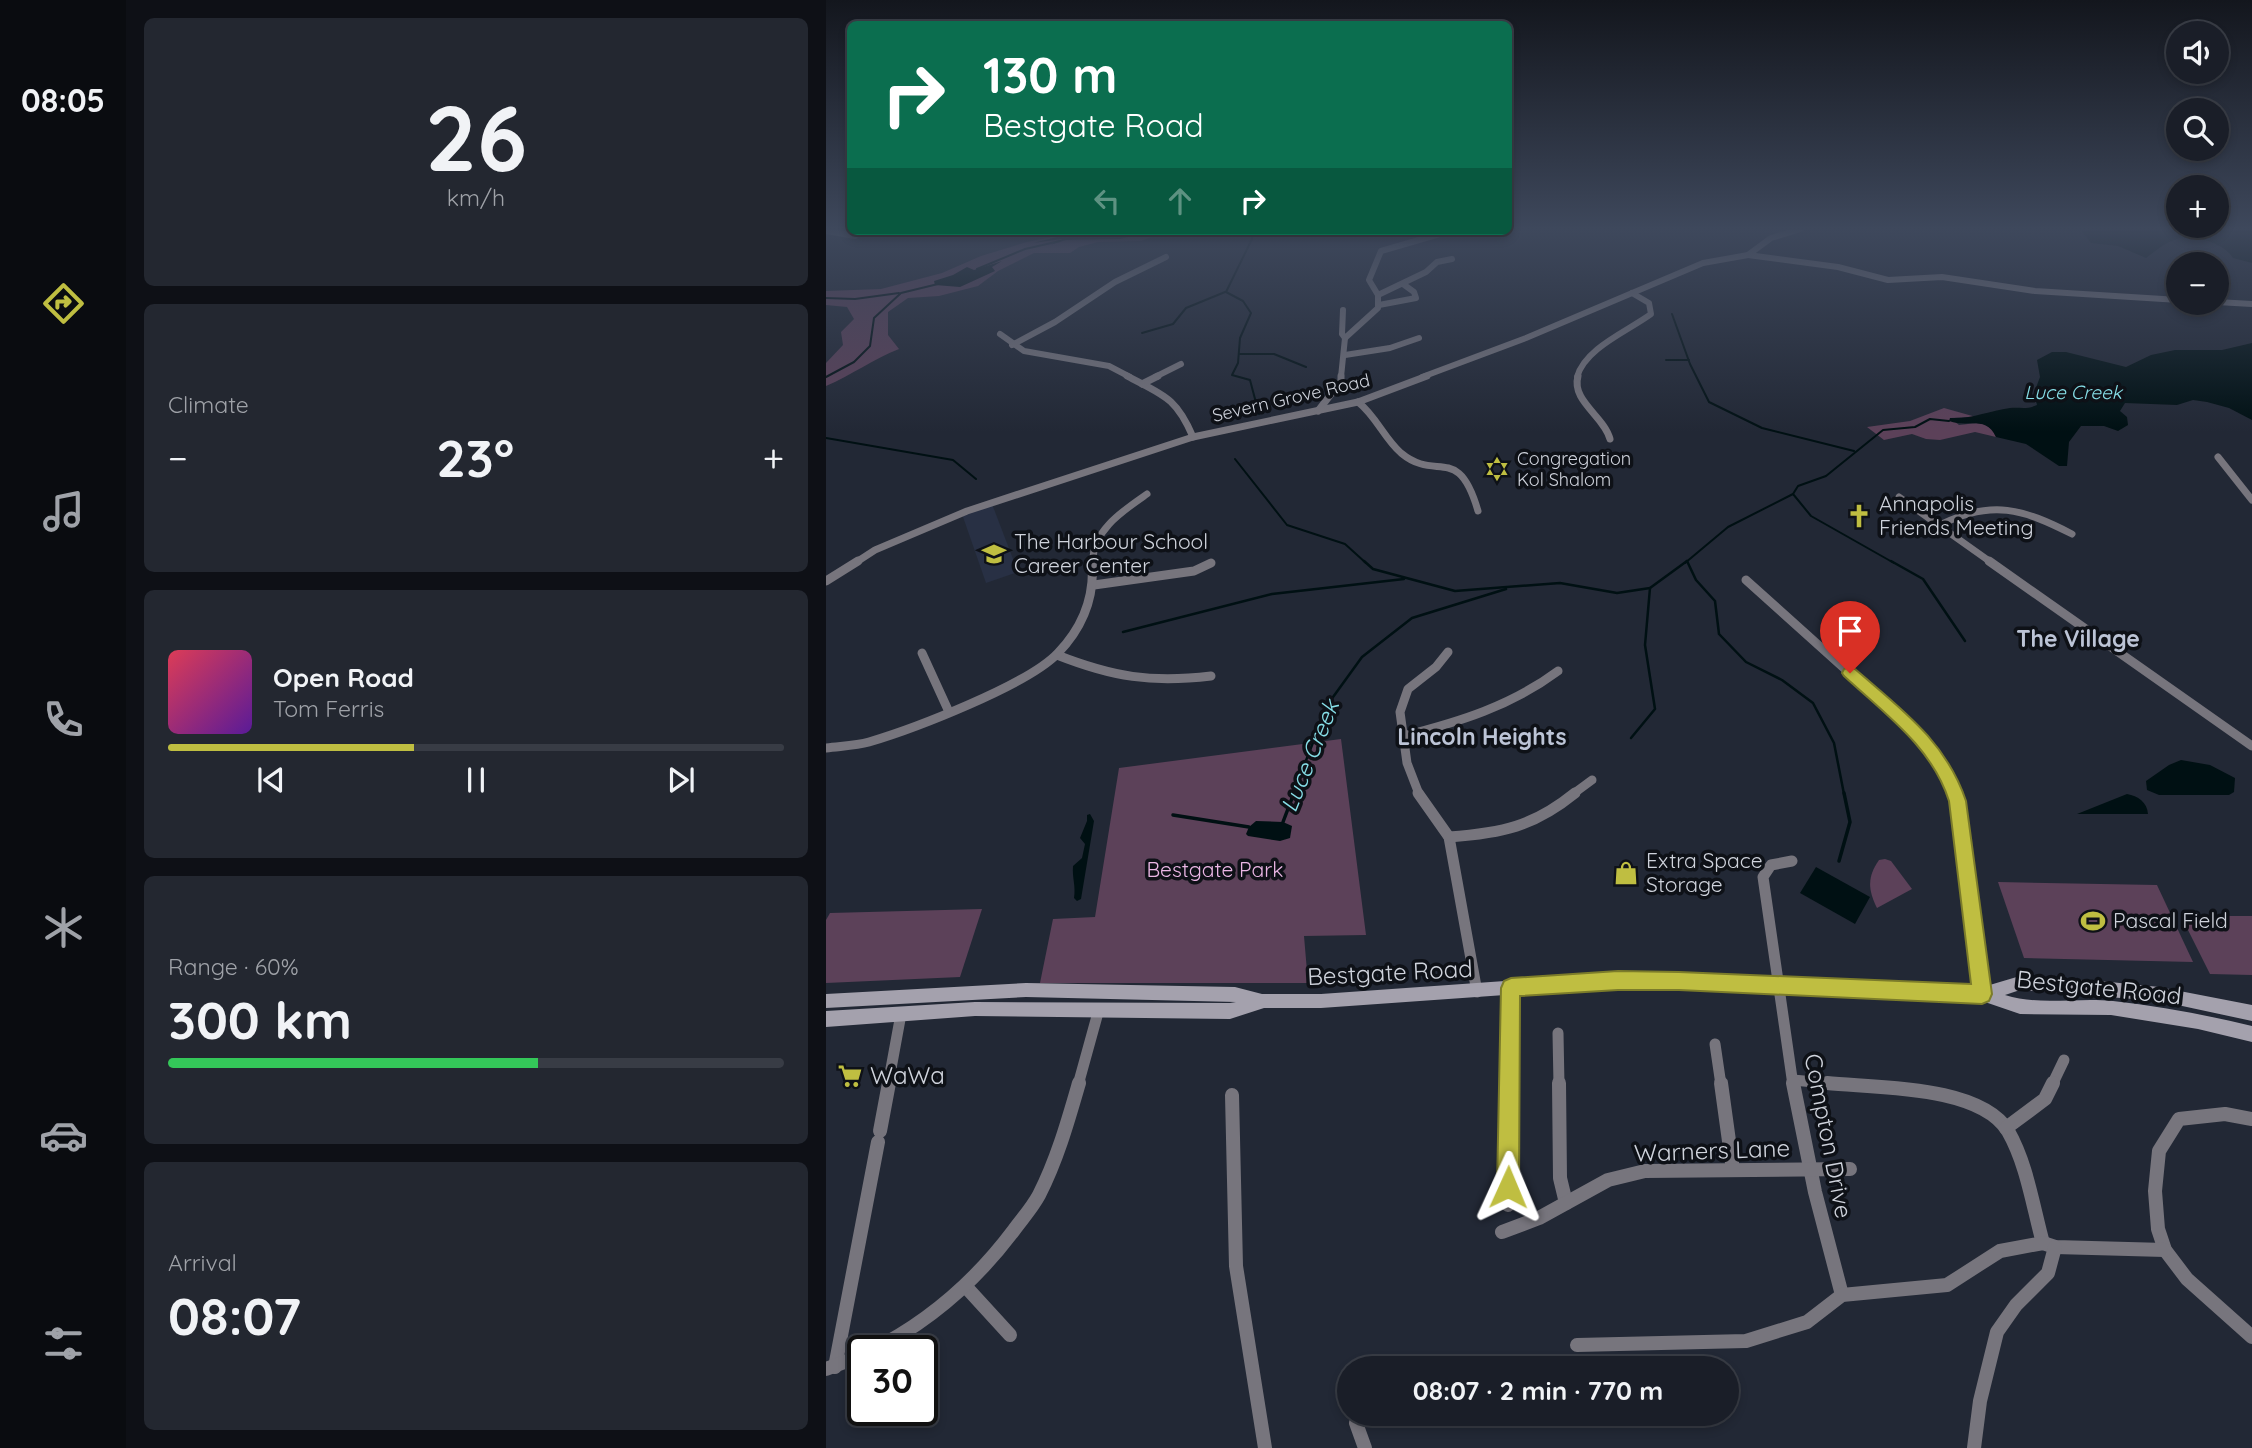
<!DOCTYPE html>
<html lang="en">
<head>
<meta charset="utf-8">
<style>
	body { margin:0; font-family:Quicksand,sans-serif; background:#232730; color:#f1f3f6; height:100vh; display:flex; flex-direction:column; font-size:26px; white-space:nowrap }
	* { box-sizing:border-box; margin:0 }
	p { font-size:23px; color:#9fa2a8 }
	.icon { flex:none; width:38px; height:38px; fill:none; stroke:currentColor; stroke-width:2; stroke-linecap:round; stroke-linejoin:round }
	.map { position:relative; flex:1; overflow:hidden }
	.details { display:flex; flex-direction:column; gap:18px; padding:18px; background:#0e1016; width:700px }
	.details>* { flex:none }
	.top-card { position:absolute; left:21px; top:21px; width:665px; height:214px; border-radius:10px; box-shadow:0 4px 10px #0003,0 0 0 2px #383c45; background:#0b6e4f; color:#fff; overflow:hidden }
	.buttons { position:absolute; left:1340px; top:21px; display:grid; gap:14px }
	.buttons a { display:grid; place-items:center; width:63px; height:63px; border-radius:50%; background:#1a1e28; box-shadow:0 4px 10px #0003,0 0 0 2px #383c45; font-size:35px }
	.speed { position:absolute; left:21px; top:1335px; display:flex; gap:14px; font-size:35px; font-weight:700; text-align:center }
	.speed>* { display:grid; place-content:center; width:91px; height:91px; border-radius:50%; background:#1a1e28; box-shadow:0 4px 10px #0003,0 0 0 2px #383c45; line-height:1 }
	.speed .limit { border:4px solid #111; border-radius:10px; background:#fff; color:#111 }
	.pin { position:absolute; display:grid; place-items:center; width:60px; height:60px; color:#fff; margin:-72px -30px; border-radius:50% 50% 50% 0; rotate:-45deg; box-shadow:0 0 7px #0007 }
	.pin .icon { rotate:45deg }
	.me { position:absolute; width:77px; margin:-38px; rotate:1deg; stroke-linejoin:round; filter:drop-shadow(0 0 5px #0008) }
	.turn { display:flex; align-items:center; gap:24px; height:147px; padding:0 21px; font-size:32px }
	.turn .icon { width:91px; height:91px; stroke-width:2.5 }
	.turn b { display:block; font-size:49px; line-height:60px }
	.lanes { display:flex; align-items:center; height:66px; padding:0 21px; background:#0003; justify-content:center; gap:35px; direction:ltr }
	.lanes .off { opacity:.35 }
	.big { font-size:52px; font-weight:700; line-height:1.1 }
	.details .card { flex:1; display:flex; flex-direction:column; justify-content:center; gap:10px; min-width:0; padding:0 24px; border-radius:10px; background:#232730 }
	.details .dial { align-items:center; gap:0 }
	.dial b { font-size:91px; line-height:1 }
	.song { display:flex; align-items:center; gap:21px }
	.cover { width:84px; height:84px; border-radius:10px; background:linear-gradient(135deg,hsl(350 70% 55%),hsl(270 70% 35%)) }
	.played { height:7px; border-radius:4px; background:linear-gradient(90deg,#bfbe41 40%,#383c45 40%) }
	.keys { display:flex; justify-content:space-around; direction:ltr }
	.heat { display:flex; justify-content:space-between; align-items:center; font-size:38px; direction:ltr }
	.charge { height:10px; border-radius:5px; background:linear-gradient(90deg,#34c759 60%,#383c45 0) }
	.trip { position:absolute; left:511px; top:1356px; width:402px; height:70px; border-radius:35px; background:#1a1e28; box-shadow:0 4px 10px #0003,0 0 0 2px #383c45; font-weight:700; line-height:70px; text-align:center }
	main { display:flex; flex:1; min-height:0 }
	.menu { display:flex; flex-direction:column; width:126px; justify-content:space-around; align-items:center; background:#0a0c10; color:#9fa2a8 }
	.menu .icon { width:49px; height:49px }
	.menu .current { color:#bfbe41 }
	.menu b { font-size:32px; color:#f1f3f6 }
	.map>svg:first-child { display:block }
	.built { fill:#283044 }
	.green { fill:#5c4159 }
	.water { fill:#001013 }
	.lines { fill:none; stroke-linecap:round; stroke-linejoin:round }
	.stream-far2 { stroke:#001013; stroke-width:2 }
	.stream-far1 { stroke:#001013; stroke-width:2.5 }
	.stream { stroke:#001013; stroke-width:3.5 }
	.street-far4 { stroke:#77757d; stroke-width:6 }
	.street-far3 { stroke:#77757d; stroke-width:7 }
	.street-far2 { stroke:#77757d; stroke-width:9 }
	.street-far1 { stroke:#77757d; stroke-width:11 }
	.street { stroke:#77757d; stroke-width:14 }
	.secondary { fill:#a4a1ad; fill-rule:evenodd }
	.route { fill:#bfbe41; stroke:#7c7c2a; stroke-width:2 }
	.labels { text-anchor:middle; stroke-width:7; stroke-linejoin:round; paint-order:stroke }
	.far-street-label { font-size:18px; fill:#cfd3dc; stroke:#0e1117 }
	.far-poi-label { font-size:18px; fill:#cfd3dc; stroke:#0e1117; text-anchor:start }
	.far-water-label { font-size:19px; font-style:italic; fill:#87e0e9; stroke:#0e1117 }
	.poi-label { font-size:21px; fill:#cfd3dc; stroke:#0e1117; text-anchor:start }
	.park-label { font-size:21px; fill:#ebb6e5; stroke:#0e1117 }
	.neighbourhood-label { font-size:23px; font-weight:bold; fill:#bcc4d6; stroke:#0e1117 }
	.water-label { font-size:23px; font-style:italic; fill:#87e0e9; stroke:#0e1117 }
	.near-street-label { font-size:24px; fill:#cfd3dc; stroke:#0e1117 }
	.near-poi-label { font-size:24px; fill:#cfd3dc; stroke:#0e1117; text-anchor:start }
</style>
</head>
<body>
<main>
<nav class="menu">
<b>08:05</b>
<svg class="icon current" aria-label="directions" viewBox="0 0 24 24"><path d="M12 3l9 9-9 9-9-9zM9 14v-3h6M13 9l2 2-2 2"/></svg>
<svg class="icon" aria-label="music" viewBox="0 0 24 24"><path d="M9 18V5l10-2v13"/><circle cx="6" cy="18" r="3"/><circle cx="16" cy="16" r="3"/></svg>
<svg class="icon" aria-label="phone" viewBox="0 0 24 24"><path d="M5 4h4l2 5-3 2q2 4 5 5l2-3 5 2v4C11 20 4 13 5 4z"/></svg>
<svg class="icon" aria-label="climate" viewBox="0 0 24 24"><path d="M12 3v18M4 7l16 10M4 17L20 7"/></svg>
<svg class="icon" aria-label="car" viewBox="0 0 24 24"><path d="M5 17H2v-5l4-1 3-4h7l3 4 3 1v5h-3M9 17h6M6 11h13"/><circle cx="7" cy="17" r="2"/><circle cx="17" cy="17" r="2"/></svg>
<svg class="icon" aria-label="filters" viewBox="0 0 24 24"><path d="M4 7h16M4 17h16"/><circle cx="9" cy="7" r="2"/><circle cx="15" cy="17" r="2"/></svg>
</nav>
<section class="details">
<div class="card dial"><b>26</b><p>km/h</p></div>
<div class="card"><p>Climate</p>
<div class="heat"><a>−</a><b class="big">23°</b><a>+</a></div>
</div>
<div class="card">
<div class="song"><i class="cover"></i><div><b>Open Road</b><p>Tom Ferris</p></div></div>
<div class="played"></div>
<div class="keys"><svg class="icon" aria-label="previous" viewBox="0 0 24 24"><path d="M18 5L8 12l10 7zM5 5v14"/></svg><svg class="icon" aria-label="pause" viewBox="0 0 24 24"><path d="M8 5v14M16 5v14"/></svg><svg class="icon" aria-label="next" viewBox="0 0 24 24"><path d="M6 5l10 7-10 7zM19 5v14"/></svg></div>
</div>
<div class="card"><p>Range · 60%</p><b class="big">300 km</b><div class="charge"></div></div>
<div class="card"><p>Arrival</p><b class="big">08:07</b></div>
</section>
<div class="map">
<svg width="1426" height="1448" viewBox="0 0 1426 1448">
	<rect width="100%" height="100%" fill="#222835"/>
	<!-- built -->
	<polygon class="built" points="166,504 192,572 160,583 136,514"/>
	<!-- green -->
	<g class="green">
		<path d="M350,232l-19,3 -16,6 -43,1 -19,5 -9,6h-36l-36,18 -20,15 -39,10 -31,2 -20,14v23l11,14c-26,10 -47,26 -73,37v-23l17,-18 -2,-13 13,-13 -7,-12 -21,-2v-14l55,-2 61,-16 39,-17 46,-14 34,-7z"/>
		<path d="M1118,408l32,9 -26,1 9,7c17,-2 29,-6 37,12l-21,-5 -35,8 -14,-1 -14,-5 -28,6 -17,-13 43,-6z"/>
		<polygon points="515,739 540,935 478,936 482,983 214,983 227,919 269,917 293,768"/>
		<path d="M1059,859l6,2 21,28 -35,19c-9,-18 -10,-31 2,-48z"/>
		<polygon points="1172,882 1331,885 1367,962 1198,958"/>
		<polygon points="156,909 134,977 0,983 0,920 4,913"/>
		<polygon points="1355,916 1426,916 1426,975 1384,974"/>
	</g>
	<!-- water -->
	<g class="water">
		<path d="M1261,229h165v34l-19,-5c-5,-8 -13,-12 -22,-16 -29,-11 -42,-2 -65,16l-28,-12 -27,-3 -10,-13z"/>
		<polygon points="255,231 405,231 324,232 294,239 240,240 224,245 236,239 207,243"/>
		<polygon points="176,261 166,267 169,271 134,287 109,285 108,281 127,275 141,267 148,270"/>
		<path d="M1426,343v77l-23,-12 -22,-6 -14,-2 -16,5 -52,-2 -5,8 7,6 1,8 -10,6 -14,-5h-23l-12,16 -2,24h-8l-33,-22 -30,-7c-10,-22 -28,-9 -47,-16l1,-3c22,1 39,-7 60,-10 11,-1 16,2 27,-3l-3,-12 6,-16 -3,-17 15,-8h14l60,15 25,-12 24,-5h47z"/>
		<polygon points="1355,760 1384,765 1409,778 1408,792 1403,795 1333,795 1321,790 1320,781 1343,765"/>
		<path d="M1301,794c11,2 20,8 21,20h-71z"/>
		<path d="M264,814l4,7 -13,78 -4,2 -3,-3c2,-12 -2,-20 -1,-32l9,-8 3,-14 -5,-6 7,-17v-6z"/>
		<polygon points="430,821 457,822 466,826 464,838 454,841 422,836 420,834 423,827"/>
		<polygon points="990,867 1044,897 1029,924 974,893"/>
	</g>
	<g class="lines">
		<!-- stream-far2 -->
		<g class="stream-far2">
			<polyline points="426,231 426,239 400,292 417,301 425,313 414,338 412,363 406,375 424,380 433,414"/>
			<polyline points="151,269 199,249 234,241"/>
			<polyline points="0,298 29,299 73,293"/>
			<polyline points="846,314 864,364 883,402 936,428 1028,451"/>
			<polyline points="316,333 347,324 360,308 399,292"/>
			<polyline points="414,354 448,354 480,367"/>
			<polyline points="840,360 863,360"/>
			<polyline points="0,377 28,362 44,346 48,318 75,293 112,284"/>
			<polyline points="0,438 127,460 150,479"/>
			<polyline points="409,459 461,525 519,544 540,563"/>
			<polyline points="967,494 985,516 1068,563"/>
			<polyline points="859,563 902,527 967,494 972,486 1000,476 1057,430 1089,427 1104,419 1123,421"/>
		</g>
		<!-- stream-far1 -->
		<g class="stream-far1">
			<polyline points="538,561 547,569 629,591 734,583 791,593 824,588 861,561"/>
			<polyline points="861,561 870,580 889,601 893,634 920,662 956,680 987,703 1008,743 1018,794"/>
			<polyline points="1065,561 1097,579 1139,641"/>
			<polyline points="297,632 446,594 578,579"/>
			<polyline points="805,738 829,709 819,645 824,588"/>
			<polyline points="467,794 502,704 536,657 586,618 680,589"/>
		</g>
		<!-- stream -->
		<g class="stream">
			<polyline points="347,815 423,827"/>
			<polyline points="457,822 468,793"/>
			<polyline points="1013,861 1024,822 1018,793"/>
		</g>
		<!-- street-far4 -->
		<g class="street-far4">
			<polyline points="0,231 29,236"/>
			<polyline points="922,255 1012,267 1062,280 1116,277 1209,291 1353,300"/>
			<polyline points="552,295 600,272 611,262 626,259"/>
			<polyline points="1391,302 1426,304"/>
			<polyline points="553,305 590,298 588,292 577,284"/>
			<polyline points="517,310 516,334 519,338"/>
			<polyline points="174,334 198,351 283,366 304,377"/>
			<polyline points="186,345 229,322 289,282 340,257"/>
			<polyline points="519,355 564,348 593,338"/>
			<polyline points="329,377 355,364"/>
			<polyline points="515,377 519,338 552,308 552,295 543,280 555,251 624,231"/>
			<polyline points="596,377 700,338 877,263 922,255 945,238 975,229"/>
			<path d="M751,377c8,-29 51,-46 74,-63l-2,-11 -17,-10"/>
		</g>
		<!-- street-far3 -->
		<g class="street-far3">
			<path d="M301,376c36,19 49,21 66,61"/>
			<path d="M752,376c-7,25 26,40 32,63"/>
			<polyline points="316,384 332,376"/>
			<path d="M532,402c18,14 26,36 43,51 36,30 57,-11 77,58"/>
			<polyline points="492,411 515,381 515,376"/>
			<polyline points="1392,457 1426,500"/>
			<polyline points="1073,497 1166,563"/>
			<path d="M1114,525c52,-26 83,-16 132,9"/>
			<polyline points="29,563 49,550 141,511 367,437 532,402 601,376"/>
			<path d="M267,563c-2,-32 31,-53 54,-69"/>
		</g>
		<!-- street-far2 -->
		<g class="street-far2">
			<polyline points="1163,561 1426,746"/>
			<polyline points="920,580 1098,740 1123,775 1129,794"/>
			<polyline points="0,581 32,561"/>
			<polyline points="268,585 368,571 385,563"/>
			<polyline points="96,653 123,712"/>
			<path d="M231,655c56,22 94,28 154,21"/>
			<path d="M577,736c56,-14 108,-30 155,-65"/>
			<path d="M0,748c14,-2 29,-2 43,-6 44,-13 159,-57 189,-89 25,-26 37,-56 34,-92"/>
			<polyline points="593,794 581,763 574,712 582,689 610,667 622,652"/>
			<polyline points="747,794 766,780"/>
		</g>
		<!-- street-far1 -->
		<g class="street-far1">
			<polyline points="592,793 623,837 651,992"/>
			<polyline points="1128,793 1156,994"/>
			<path d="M623,837c53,-4 84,-10 126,-44"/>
			<polyline points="966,861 945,865 937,877 967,1085"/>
			<polyline points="732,1033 733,1085"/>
			<polyline points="889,1044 895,1085"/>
			<polyline points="967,1080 1020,1085"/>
			<polyline points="62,1085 75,1014"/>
			<polyline points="252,1085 273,1009"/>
			<polyline points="684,1085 685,988"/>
			<polyline points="1226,1085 1238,1060"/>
		</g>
		<!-- street -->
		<g class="street">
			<polyline points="733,1083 734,1178 740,1203"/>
			<polyline points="895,1083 907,1170"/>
			<polyline points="967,1083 989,1192 1016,1295"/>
			<path d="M1001,1083c49,5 153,2 181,48 19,33 25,76 35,112"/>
			<polyline points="406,1095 410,1266 439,1448"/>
			<polyline points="1426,1119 1399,1114 1353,1119 1333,1151 1329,1191 1332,1229 1339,1250 1361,1279 1426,1337"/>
			<polyline points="1180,1128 1219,1099 1227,1083"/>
			<polyline points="54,1131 63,1083"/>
			<polyline points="682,1205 684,1083"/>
			<polyline points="676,1232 713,1218 782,1180 819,1171 1024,1169"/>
			<polyline points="141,1288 184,1335"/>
			<polyline points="751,1345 920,1341 981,1322 1016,1295 1121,1285 1174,1251 1217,1243 1229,1247 1339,1250"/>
			<path d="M45,1351c58,-29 104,-69 143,-121 8,-11 18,-22 25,-35 18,-35 29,-74 40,-112"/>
			<polyline points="9,1367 52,1142"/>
			<polyline points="0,1369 37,1355"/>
			<polyline points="530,1423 539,1448"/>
			<polyline points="1148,1448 1154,1401 1171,1332 1190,1305 1222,1273 1229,1247"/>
		</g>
		<!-- secondary -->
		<path class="secondary" d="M792,973l365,14 37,-11 90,6 49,5 93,18v16l-93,-20 -139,-11 -15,5c34,11 73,2 108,6 47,5 93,14 139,25v16l-54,-13 -87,-14 -91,-1 -38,-13 -364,-14 -297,21h-57l-34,11 -255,-3 -149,11v-16l149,-9 255,1 6,-1 -210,-5 -200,11v-14l200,-11 209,4 27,7h59z"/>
	</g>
	<!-- sky -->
	<linearGradient id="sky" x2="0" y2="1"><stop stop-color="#13161d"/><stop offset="0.53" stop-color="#3e485c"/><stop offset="1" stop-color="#3e485c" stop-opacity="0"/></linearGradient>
	<rect width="1426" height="432" fill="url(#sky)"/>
	<!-- route -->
	<path class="route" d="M1024,667l5,2c46,40 91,72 111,132l26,193 -3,7 -7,3 -303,-14h-61l-98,6 -1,191 -3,8 -8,4 -8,-4 -3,-8 4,-199 3,-7 7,-3 107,-7 61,1 292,12 -22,-183c-17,-54 -64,-87 -105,-125l-2,-3 2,-4z"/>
	<!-- icons -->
	<defs>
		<g id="synagogue-bare" transform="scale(1.89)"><path d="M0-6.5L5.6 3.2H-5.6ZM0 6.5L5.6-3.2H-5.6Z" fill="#bfbe41" stroke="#0e1117" stroke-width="2.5" paint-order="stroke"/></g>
		<g id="church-bare" transform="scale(1.89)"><path d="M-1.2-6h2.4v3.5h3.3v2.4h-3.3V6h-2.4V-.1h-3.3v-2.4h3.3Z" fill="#bfbe41" stroke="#0e1117" stroke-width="2.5" paint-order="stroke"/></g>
		<g id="school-bare" transform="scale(1.89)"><path d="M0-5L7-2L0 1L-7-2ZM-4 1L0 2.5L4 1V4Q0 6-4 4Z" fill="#bfbe41" stroke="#0e1117" stroke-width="2.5" paint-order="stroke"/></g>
		<g id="shop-bare" transform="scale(1.89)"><path d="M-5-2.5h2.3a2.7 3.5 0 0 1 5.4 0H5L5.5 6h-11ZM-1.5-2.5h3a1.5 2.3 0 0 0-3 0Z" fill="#bfbe41" stroke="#0e1117" stroke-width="2.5" paint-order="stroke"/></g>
		<g id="stadium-bare" transform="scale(1.89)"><path d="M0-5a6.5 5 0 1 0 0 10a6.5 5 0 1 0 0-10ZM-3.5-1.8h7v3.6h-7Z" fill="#bfbe41" stroke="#0e1117" stroke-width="2.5" paint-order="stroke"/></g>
		<g id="supermarket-bare" transform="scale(1.89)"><path d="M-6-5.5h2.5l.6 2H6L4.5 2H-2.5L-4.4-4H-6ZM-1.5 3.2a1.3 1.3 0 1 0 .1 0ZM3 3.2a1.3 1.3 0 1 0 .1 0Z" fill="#bfbe41" stroke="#0e1117" stroke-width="2.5" paint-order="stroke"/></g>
	</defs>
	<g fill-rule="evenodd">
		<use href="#synagogue-bare" x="671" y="469"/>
		<use href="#church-bare" x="1033" y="516"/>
		<use href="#school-bare" x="168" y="554"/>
		<use href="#shop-bare" x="800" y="873"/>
		<use href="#stadium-bare" x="1267" y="921"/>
		<use href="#supermarket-bare" x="24" y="1076"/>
	</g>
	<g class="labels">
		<!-- far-street labels -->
		<g class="far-street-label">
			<text transform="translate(465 398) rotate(-13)" y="6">Severn Grove Road</text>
		</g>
		<!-- far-poi labels -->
		<g class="far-poi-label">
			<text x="691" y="465">Congregation<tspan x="691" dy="21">Kol Shalom</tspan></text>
		</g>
		<!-- far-water labels -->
		<g class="far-water-label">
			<text x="1247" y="399">Luce Creek</text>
		</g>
		<!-- poi labels -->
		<g class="poi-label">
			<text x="1053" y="511">Annapolis<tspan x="1053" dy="24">Friends Meeting</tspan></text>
			<text x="188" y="549">The Harbour School<tspan x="188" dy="24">Career Center</tspan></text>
			<text x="820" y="868">Extra Space<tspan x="820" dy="24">Storage</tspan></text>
			<text x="1287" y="928">Pascal Field</text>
		</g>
		<!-- park labels -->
		<g class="park-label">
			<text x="389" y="877">Bestgate Park</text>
		</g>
		<!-- neighbourhood labels -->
		<g class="neighbourhood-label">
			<text x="1252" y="647">The Village</text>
			<text x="656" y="745">Lincoln Heights</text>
		</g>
		<!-- water labels -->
		<g class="water-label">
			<text transform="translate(484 756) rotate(-68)" y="8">Luce Creek</text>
		</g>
		<!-- near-street labels -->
		<g class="near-street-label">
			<text transform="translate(564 973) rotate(-3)" y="8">Bestgate Road</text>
			<text transform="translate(1273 988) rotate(6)" y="8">Bestgate Road</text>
			<text transform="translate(1002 1136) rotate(79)" y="8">Compton Drive</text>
			<text transform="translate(886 1151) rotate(-2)" y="8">Warners Lane</text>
		</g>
		<!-- near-poi labels -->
		<g class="near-poi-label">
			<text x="44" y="1084">WaWa</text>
		</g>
	</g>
</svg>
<div class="buttons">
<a><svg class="icon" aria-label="sound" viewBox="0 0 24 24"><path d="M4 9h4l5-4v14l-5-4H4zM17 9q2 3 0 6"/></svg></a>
<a><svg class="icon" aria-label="search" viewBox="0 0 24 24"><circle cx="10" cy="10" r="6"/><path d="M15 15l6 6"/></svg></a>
<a>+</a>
<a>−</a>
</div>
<div class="speed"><div class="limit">30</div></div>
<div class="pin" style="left:1024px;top:673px;background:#d93025"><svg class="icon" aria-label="arrive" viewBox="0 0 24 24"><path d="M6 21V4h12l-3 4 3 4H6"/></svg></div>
<svg class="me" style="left:682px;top:1187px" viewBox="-20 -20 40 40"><path d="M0-17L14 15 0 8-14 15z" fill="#bfbe41" stroke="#fff" stroke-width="4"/></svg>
<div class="trip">08:07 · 2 min · 770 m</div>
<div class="top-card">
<div class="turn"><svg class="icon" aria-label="right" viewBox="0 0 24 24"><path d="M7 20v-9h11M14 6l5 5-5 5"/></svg><div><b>130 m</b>Bestgate Road</div></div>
<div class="lanes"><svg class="icon off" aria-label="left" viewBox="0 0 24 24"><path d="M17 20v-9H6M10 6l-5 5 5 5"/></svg><svg class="icon off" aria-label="ahead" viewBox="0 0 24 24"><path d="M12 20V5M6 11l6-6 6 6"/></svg><svg class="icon" aria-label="right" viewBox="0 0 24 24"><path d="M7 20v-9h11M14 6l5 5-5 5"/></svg></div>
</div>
</div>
</main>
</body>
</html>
